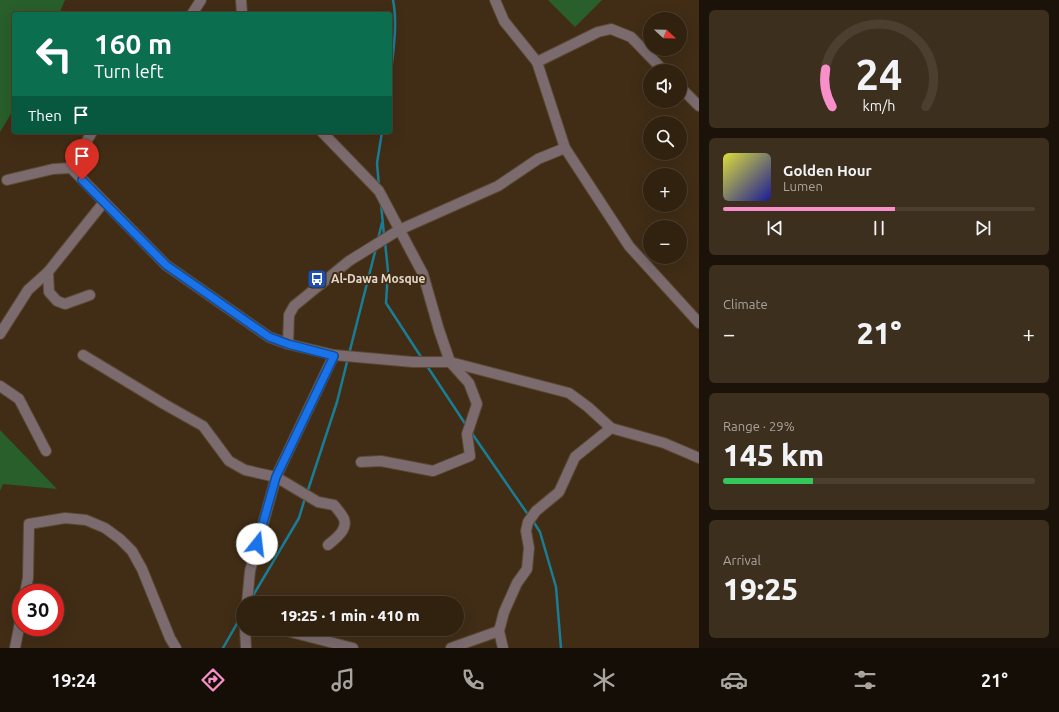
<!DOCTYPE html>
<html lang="en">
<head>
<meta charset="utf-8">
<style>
	body { margin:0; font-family:Ubuntu,sans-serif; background:#3d2f1e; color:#f1f3f6; height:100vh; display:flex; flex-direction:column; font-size:15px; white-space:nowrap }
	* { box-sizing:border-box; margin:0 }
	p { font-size:13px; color:#a8a49f }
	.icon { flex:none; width:22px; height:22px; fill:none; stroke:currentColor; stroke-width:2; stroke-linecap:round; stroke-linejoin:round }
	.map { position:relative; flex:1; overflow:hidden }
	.panel { display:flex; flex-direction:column; gap:10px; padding:10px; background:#1b1309; width:360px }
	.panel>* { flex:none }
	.guide { position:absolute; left:12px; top:12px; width:380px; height:122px; border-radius:4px; box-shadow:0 4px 16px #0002,0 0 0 1px #4c3f30; background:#0b6e4f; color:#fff; overflow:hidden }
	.needle { width:26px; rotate:112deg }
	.buttons { position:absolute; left:643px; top:12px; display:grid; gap:8px }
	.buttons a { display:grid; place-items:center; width:44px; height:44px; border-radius:50%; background:#312210; box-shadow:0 4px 16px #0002,0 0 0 1px #4c3f30; font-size:20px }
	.speed { position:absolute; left:12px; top:584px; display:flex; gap:8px; font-size:20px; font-weight:700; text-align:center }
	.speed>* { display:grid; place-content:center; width:52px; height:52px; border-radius:50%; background:#312210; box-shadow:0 4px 16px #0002,0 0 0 1px #4c3f30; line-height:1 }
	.speed .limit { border:6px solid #d22; background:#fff; color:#111 }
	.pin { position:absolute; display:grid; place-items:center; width:34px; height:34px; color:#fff; margin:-41px -17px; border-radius:50% 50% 50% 0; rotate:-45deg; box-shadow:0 0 4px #0007 }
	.pin .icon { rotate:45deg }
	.me { position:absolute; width:44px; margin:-22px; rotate:16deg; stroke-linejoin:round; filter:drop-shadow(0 0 3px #0008) }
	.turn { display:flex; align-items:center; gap:14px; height:84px; padding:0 16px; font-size:18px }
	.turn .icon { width:52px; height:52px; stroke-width:2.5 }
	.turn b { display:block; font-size:28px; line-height:34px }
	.then { display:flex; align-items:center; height:38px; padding:0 16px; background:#0003; gap:8px; font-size:15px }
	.big { font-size:30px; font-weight:800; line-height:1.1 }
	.panel .widget { flex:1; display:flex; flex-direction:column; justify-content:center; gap:6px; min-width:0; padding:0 14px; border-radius:6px; background:#3d2f1e }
	.panel .dial { align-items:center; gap:0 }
	.dial svg { height:104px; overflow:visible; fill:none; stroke:#4c3f30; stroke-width:7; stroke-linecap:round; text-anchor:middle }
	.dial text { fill:#f1f3f6; stroke:none }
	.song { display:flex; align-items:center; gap:12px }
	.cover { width:48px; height:48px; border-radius:6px; background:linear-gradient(135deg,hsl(60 70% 55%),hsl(240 70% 35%)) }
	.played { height:4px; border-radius:2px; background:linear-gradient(90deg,#f98fca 55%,#4c3f30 55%) }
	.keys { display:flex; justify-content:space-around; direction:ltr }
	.heat { display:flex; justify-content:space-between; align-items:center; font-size:22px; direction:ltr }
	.charge { height:6px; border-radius:3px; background:linear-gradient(90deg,#34c759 29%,#4c3f30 0) }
	.trip { position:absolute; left:236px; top:596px; width:228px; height:40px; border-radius:20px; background:#312210; box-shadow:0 4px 16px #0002,0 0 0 1px #4c3f30; font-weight:800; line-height:40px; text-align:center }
	.tab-bar { display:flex; height:64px; justify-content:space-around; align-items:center; background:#140e06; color:#a8a49f }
	.tab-bar .icon { width:28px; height:28px }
	.tab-bar .on { color:#f98fca }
	.tab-bar b { font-size:18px; color:#f1f3f6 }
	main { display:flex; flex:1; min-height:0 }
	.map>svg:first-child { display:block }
	.green { fill:#285f2a }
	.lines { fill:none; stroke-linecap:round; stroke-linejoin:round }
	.stream { stroke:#1a7d96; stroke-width:2.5 }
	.minor-casing { stroke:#5b4833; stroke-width:12 }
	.minor { stroke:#7b6b6e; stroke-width:10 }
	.route-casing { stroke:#114b97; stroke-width:10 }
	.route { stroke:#1a73e8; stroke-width:7 }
	.labels { text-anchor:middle; stroke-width:4; stroke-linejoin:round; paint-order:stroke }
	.poi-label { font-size:12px; font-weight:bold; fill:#e3d6c9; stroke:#412d16; text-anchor:start }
</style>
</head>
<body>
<main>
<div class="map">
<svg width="699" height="648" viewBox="0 0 699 648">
	<rect width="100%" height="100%" fill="#412d16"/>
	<!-- green -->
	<g class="green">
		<polygon points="0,0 65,0 59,14 14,14 14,109 0,132"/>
		<polygon points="548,0 602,0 575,27"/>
		<polygon points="0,430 57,489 3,484 0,491"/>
	</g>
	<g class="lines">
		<!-- stream -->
		<g class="stream">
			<path d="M390,79c3,-25 8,-55 3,-79"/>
			<polyline points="379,187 377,163 382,132"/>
			<polyline points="381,204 384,235"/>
			<polyline points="378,239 382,223"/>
			<polyline points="385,242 388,271 386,303 423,360"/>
			<polyline points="349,354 376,248"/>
			<polyline points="427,366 466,425"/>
			<polyline points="471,432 529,516"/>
			<polyline points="307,493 337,402 348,358"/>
			<polyline points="533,521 540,532 556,587 561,648"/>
			<polyline points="251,599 299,518 305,498"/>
			<polyline points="223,648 243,613"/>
		</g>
		<!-- minor casing -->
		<g class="minor-casing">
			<g id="minor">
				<polyline points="241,0 242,14"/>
				<polyline points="495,0 504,21 537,62 565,148 629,246 699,323"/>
				<polyline points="192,14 201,0"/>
				<polyline points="537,62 598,32 611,29 631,37 664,71"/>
				<polyline points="680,87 699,106"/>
				<polyline points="322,132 379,191 423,274 439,330 450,362 469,383 477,404 467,434 470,456 433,471 381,461 361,462"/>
				<polyline points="71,168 166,265 269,337 288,344 334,355 413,362 450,362 569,393 588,407 611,428 664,443 699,458"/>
				<polyline points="7,180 53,169 71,168 92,132"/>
				<polyline points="48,272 49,292 57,301 65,304 90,295"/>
				<polyline points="0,334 28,290 48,272 104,202"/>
				<polyline points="288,344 289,315 294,306 349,261 399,230 498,186 538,159 565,148"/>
				<path d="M83,355l81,49 39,22 26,35 16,9 31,7 42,25 16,3c3,4 8,9 10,14 4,11 -9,20 -16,26"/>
				<polyline points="0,386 19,399 46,451"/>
				<polyline points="25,593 28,578 29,524 65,518 86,520 105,528 120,539 132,551 142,569 170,638 176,648"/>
				<polyline points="247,603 250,571 276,477 334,355"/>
				<polyline points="245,629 246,648"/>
				<polyline points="279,629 353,648"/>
				<polyline points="15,648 21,617"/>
				<polyline points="451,648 499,631"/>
				<polyline points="503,648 499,631 504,612 517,583 527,569 529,548 526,531 528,522 536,511 559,492 575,457 611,428"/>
			</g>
		</g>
		<!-- minor -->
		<use href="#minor" class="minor"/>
	</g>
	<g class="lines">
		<!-- route casing -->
		<g class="route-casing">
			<polyline id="route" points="82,180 166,265 269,337 288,344 334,356 276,477 257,544"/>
		</g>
		<!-- route -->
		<use href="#route" class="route"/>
	</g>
	<!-- icons -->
	<defs>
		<g id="bus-square" transform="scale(1)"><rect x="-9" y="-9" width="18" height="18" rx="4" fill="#1a4fb4" stroke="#412d16"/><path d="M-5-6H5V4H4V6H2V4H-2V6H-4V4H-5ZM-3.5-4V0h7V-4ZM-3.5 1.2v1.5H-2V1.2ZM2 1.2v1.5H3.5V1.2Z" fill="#fff"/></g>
	</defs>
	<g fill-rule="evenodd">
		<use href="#bus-square" x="317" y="279"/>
	</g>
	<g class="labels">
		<!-- poi labels -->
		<g class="poi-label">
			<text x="331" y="283">Al-Dawa Mosque</text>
		</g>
	</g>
</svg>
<div class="buttons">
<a><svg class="needle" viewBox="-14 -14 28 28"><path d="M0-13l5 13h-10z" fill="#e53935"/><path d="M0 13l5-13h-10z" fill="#a8a49f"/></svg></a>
<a><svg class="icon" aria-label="sound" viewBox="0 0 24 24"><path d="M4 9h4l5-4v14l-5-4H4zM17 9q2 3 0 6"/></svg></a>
<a><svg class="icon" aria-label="search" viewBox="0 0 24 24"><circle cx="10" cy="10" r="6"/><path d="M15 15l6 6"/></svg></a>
<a>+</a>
<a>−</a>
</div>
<div class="speed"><div class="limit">30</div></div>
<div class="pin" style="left:82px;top:180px;background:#d93025"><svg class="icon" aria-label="arrive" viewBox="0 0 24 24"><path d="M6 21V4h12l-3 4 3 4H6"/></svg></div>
<svg class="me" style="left:257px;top:544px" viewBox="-20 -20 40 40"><circle r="19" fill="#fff"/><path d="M0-13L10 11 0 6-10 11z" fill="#1a73e8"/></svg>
<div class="trip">19:25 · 1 min · 410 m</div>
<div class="guide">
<div class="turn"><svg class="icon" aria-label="left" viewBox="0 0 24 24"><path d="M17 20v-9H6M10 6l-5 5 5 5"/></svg><div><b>160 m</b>Turn left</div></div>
<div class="then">Then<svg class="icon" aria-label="arrive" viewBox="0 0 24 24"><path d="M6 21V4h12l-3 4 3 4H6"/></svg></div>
</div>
</div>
<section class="panel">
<div class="widget dial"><svg viewBox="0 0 100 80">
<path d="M14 69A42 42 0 1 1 86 69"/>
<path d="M14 69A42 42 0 0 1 9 40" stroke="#f98fca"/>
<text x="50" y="56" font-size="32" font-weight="700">24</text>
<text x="50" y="72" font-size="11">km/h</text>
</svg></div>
<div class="widget">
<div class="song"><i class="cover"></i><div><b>Golden Hour</b><p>Lumen</p></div></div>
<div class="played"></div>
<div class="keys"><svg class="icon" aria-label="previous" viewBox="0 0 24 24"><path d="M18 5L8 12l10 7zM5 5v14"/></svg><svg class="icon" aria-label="pause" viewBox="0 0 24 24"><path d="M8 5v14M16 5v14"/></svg><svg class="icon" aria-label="next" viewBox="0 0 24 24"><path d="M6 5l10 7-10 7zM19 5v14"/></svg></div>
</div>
<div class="widget"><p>Climate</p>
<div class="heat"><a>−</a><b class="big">21°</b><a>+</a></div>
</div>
<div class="widget"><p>Range · 29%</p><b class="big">145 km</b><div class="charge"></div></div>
<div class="widget"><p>Arrival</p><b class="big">19:25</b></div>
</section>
</main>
<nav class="tab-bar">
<b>19:24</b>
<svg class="icon on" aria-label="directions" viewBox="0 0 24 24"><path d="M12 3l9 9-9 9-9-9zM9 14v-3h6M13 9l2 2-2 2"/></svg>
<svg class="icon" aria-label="music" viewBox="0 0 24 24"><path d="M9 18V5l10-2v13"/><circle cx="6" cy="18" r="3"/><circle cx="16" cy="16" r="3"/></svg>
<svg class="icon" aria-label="phone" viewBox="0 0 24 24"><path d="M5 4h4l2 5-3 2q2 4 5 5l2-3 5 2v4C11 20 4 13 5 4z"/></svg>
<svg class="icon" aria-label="climate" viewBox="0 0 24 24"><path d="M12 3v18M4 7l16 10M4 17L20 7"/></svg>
<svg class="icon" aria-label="car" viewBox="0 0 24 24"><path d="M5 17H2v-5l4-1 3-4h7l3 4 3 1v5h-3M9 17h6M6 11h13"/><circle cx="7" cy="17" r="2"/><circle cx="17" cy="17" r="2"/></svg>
<svg class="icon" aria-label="filters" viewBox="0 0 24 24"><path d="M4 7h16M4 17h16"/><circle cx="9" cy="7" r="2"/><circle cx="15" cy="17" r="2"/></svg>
<b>21°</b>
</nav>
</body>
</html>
